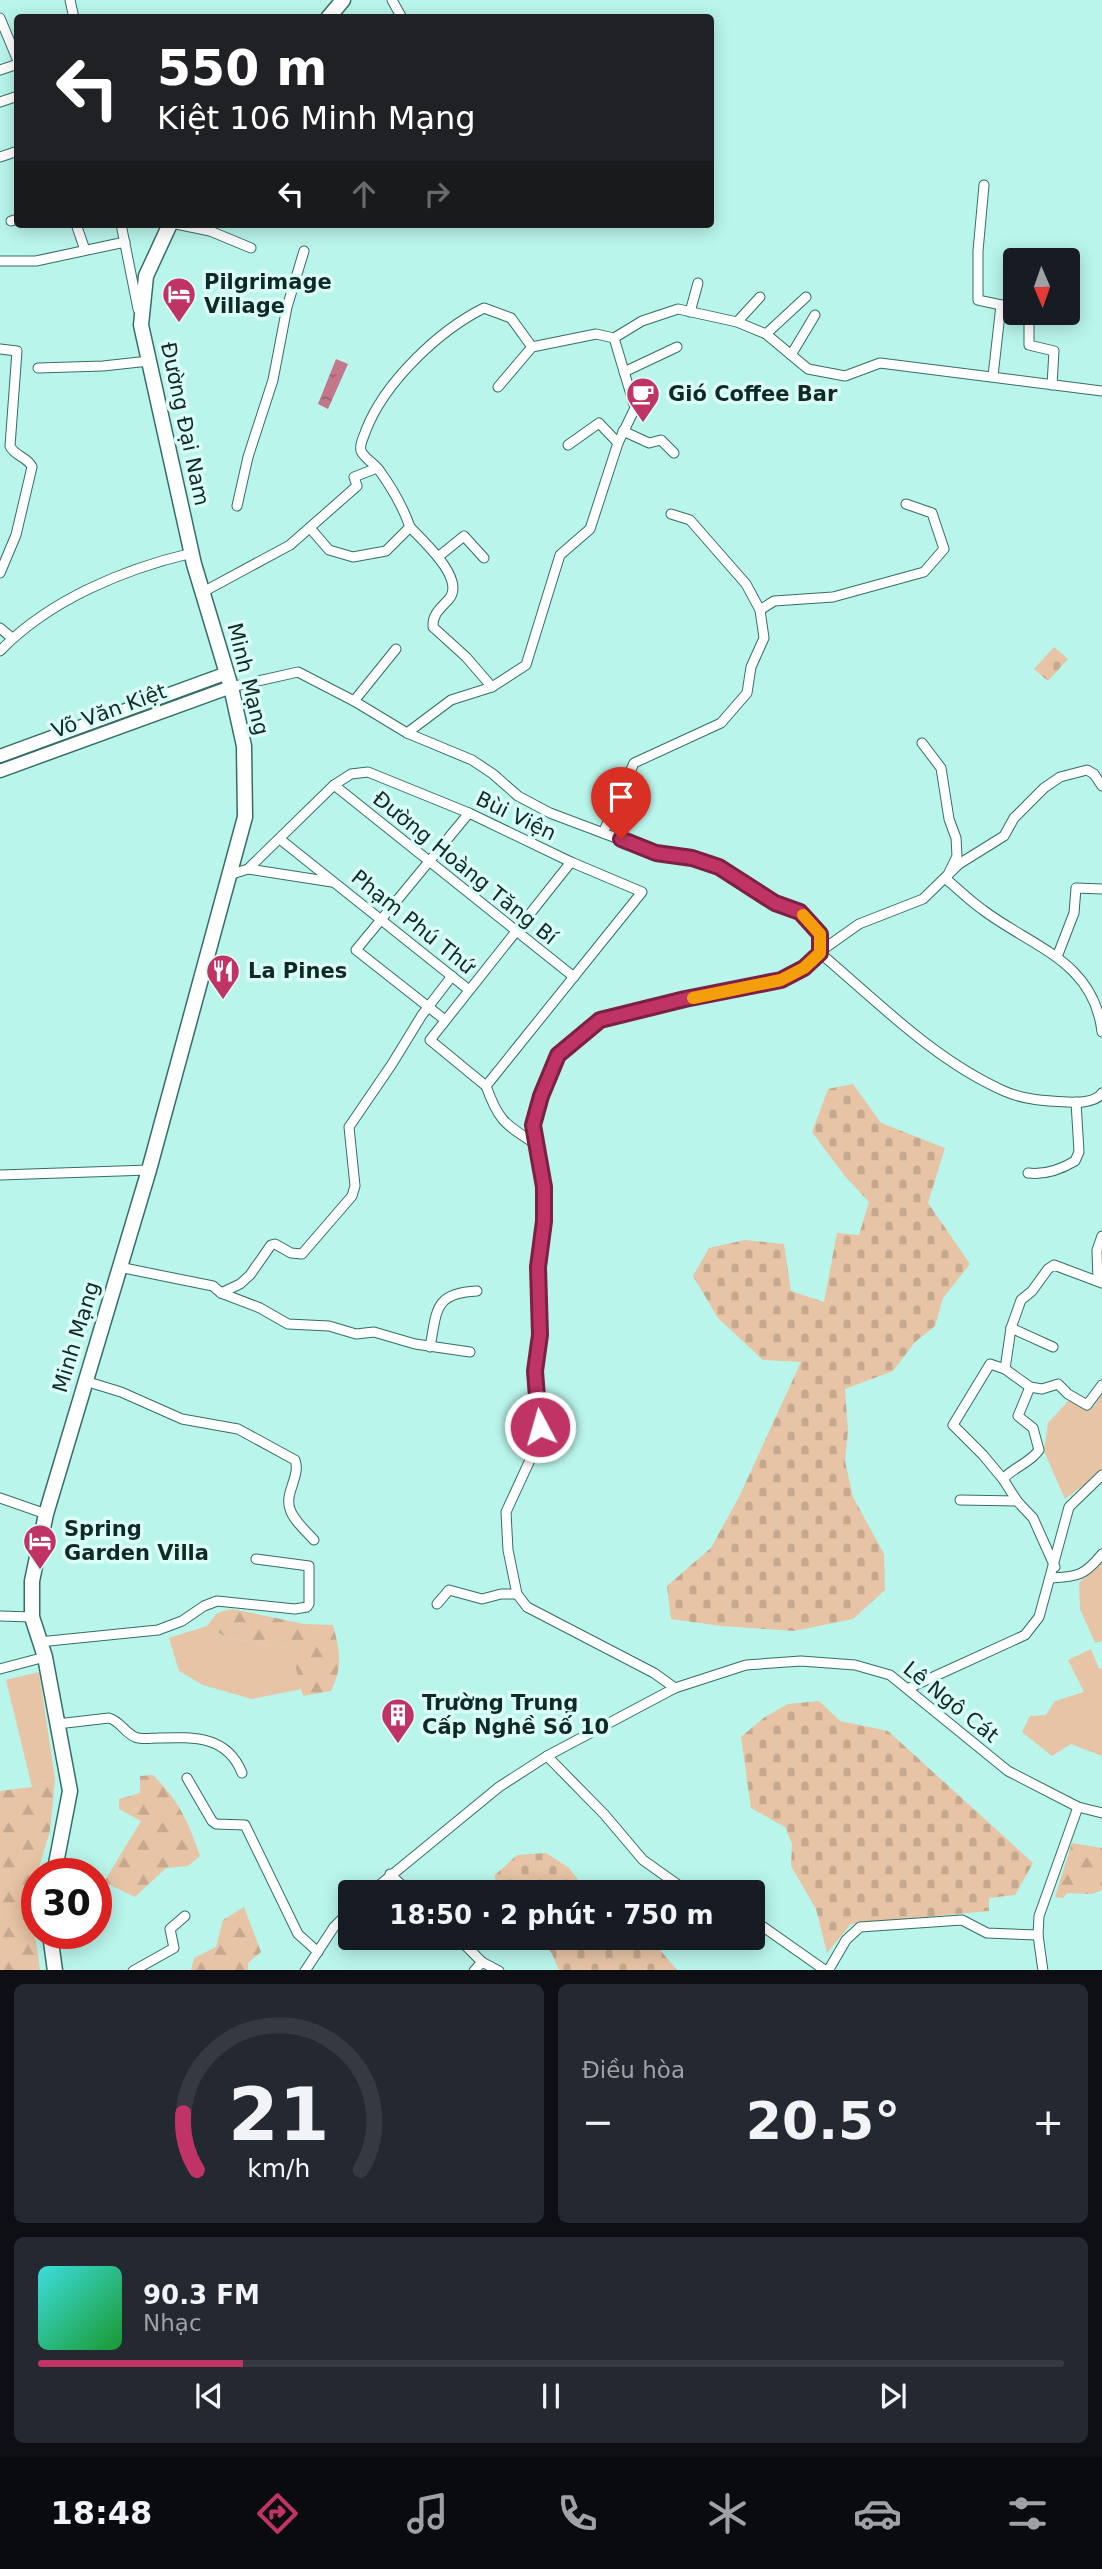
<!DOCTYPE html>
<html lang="vi">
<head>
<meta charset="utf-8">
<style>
	body { margin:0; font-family:"DejaVu Sans",sans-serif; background:#242831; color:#f1f3f6; height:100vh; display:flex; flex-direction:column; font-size:26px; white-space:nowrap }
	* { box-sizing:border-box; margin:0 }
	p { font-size:23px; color:#9ea1a6 }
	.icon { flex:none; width:38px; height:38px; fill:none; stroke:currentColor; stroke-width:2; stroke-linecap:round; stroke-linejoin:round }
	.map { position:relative; height:1970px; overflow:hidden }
	.side { display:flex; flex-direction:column; gap:14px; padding:14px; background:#0d0f14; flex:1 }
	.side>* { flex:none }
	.hud { position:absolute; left:14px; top:14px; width:700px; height:214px; border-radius:7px; box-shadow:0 4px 18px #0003; background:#202124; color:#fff; overflow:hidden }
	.needle { width:46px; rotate:178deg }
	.buttons { position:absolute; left:1003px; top:248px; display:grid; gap:14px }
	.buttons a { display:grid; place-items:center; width:77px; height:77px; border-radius:7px; background:#171b24; box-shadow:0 4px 18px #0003; font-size:35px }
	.speed { position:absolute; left:21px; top:1858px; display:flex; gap:14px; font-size:35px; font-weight:700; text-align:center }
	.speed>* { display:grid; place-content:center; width:91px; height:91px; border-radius:50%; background:#171b24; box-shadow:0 4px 18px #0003; line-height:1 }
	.speed .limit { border:10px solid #d22; background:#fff; color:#111 }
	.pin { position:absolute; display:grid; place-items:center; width:60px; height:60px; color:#fff; margin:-72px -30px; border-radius:50% 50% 50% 0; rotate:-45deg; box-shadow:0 0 7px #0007 }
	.pin .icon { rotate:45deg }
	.me { position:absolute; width:77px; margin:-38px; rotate:354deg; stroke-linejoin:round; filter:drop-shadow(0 0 5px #0008) }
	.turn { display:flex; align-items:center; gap:24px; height:147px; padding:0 28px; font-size:32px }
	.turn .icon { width:91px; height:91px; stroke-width:2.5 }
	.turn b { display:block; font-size:49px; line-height:60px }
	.lanes { display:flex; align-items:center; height:66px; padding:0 28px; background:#0003; justify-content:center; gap:35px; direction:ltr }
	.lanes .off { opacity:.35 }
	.big { font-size:52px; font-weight:700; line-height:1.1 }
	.side .tile { flex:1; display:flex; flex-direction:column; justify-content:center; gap:10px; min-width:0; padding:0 24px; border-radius:10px; background:#242831 }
	.side .dial { align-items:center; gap:0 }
	.dial svg { height:182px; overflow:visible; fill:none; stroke:#363941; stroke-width:7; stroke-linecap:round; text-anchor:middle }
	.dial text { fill:#f1f3f6; stroke:none }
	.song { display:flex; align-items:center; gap:21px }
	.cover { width:84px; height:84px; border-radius:10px; background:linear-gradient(135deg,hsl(180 70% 55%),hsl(130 70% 35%)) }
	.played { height:7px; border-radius:4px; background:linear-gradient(90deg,#bf3365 20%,#363941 20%) }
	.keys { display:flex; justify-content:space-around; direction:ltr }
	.heat { display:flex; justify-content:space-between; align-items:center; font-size:38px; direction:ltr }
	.side .tiles { flex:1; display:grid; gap:14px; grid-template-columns:1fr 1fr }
	.tile:last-child { grid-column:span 2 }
	.trip { position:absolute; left:338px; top:1880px; width:427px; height:70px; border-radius:7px; background:#171b24; box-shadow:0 4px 18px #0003; font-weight:700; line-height:70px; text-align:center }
	.tabs { display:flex; height:112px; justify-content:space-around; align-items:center; background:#090b0e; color:#9ea1a6 }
	.tabs .icon { width:49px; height:49px }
	.tabs .current { color:#bf3365 }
	.tabs b { font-size:32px; color:#f1f3f6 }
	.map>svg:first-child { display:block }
	.green { fill:#e7c4a5 }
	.forest { fill:url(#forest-firs) }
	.cemetery { fill:url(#cemetery-stones) }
	.water { fill:url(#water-ripples) }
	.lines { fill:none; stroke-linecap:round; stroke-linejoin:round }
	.minor-casing { stroke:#346e66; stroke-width:11 }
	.major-casing { stroke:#346e66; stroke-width:15 }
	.highway-casing { stroke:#346e66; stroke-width:17 }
	.minor { stroke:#fff; stroke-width:9 }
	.major { stroke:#fff; stroke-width:12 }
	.highway { stroke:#fff; stroke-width:14 }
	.route-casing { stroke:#7c2142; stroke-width:18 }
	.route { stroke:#bf3365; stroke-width:12 }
	.slow { stroke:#f59e0b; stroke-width:12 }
	.labels { text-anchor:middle; stroke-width:7; stroke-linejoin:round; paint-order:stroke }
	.poi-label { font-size:21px; font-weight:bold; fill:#112926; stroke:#dafdf7; text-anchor:start }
	.street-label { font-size:21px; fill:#112926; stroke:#dafdf7 }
</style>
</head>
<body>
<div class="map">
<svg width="1102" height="1971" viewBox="0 0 1102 1971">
	<defs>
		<pattern id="forest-firs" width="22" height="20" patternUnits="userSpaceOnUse" patternTransform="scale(1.75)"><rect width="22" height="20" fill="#e7c4a5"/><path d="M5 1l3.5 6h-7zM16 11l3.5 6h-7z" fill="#c5a88e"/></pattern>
		<pattern id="cemetery-stones" width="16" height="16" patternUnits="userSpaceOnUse" patternTransform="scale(1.75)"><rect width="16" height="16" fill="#e7c4a5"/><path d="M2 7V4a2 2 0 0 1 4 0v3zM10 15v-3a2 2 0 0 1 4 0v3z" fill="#c5a88e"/></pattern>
		<pattern id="water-ripples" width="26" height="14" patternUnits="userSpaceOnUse" patternTransform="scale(1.75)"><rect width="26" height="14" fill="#c2788a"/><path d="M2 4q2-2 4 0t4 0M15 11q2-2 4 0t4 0" fill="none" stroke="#9c6271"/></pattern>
	</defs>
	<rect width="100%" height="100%" fill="#b9f5eb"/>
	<!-- green -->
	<g class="green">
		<polygon points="1102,1393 1102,1471 1065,1499 1044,1451 1048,1423 1070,1399 1088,1409 1095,1405"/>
		<polygon points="1102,1561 1102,1641 1095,1643 1080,1609 1079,1583"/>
		<polygon points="207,1626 227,1638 291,1649 302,1689 252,1699 203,1685 179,1671 169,1638"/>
		<polygon points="1091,1649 1099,1669 1102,1668 1102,1756 1071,1744 1052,1756 1022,1732 1030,1716 1046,1715 1055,1701 1084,1692 1068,1660"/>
		<polygon points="39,1672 55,1779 32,1787 6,1680"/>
	</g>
	<!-- forest -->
	<g class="forest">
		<path d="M232,1609l72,15 29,1c7,26 10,41 -2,66l-28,5 -12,-47 -64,-11 -20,-12 10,-13z"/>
		<path d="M153,1775c26,26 35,46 47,81l-12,10 -22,2 -31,29 -31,-15 37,-61 -22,-12v-10l21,-6v-17z"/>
		<polygon points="55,1779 50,1831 37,1874 32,1913 40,1970 0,1970 0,1791 32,1787"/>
		<polygon points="1072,1843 1102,1848 1102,1890 1092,1894 1067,1893 1063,1898 1055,1897"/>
		<polygon points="244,1907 261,1952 248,1963 248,1970 191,1970 194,1958 216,1947 223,1920"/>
	</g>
	<!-- cemetery -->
	<g class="cemetery">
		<polygon points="1054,647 1068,659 1048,681 1034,669"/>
		<polygon points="853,1084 881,1123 945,1148 928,1203 970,1264 943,1298 935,1326 915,1342 893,1371 845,1389 848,1431 845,1461 853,1497 884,1554 885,1590 853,1619 794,1631 721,1626 671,1619 667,1586 711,1548 740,1495 801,1362 763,1360 718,1318 693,1276 709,1248 745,1240 784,1244 791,1291 824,1302 837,1233 859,1235 869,1202 844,1175 812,1132 828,1089"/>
		<polygon points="819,1701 840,1721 888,1731 1033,1863 1015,1895 989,1898 989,1911 851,1924 827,1953 816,1909 791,1866 792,1844 785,1827 751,1808 741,1737 765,1717 788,1704"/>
		<polygon points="546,1853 568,1867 588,1892 501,1892 494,1876 517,1855"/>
		<polygon points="538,1937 635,1937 660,1950 677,1970 559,1970 552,1954"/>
	</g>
	<!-- water -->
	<polygon class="water" points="336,359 348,364 328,409 318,404"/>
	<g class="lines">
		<!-- minor casing -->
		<g class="minor-casing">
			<g id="minor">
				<polyline points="70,0 74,18"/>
				<polyline points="392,0 402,18"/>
				<polyline points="0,18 18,61"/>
				<polyline points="0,70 18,64"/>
				<polyline points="0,102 18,96"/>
				<polyline points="0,157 18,151"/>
				<polyline points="984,185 978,251 978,300 1015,308"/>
				<polyline points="11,221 18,219"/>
				<polyline points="76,224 85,250"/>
				<polyline points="121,224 138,309"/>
				<polyline points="176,224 210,231 251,248"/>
				<polyline points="0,261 36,261 125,242"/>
				<polyline points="690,312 698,283"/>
				<polyline points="1029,313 1029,345 1054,351 1052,385"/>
				<polyline points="737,322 760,297"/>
				<polyline points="766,334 806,297"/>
				<path d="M0,349l17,2 -7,95c4,10 18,11 22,21l-16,68 -16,38"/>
				<polyline points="791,355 815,315"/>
				<polyline points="38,368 103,366 149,361"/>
				<polyline points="624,372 677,347"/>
				<polyline points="993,376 1001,305"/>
				<polyline points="498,387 532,347 596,334 614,338 642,321 678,309 737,322 766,334 808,369 845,376 880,363 1102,391"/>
				<polyline points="623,431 649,443 661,440 674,453"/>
				<polyline points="568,445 599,423 618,443"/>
				<polyline points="237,506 248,457 273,380 287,307 304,251"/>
				<polyline points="671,514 690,520 746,584 760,610"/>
				<path d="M410,527c-7,-20 -18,-39 -31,-57 -5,-7 -14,-11 -18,-19 -2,-7 3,-14 5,-21 19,-48 72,-99 118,-122l27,10 21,29"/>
				<path d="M310,528l19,22 24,7 33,-6 24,-24c13,14 56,52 39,72 -8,9 -17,15 -16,28l33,30 26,30"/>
				<polyline points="438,557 464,536 484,558"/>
				<polyline points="203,592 290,545 357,486 354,477 377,468"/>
				<polyline points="0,628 12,638"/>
				<path d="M0,651c49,-51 124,-82 192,-98"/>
				<polyline points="231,687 298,672 354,701 407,733 472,760 493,774 518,796 550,813 656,853 692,858 718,867 775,903 800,912 820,934 820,953"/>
				<polyline points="354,701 396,649"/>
				<polyline points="407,733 451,700 492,687 526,665 560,555 590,529 618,443 635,408 614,338"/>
				<path d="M922,743l19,25 8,51 7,19 1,18 -11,23c12,10 24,22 37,31 49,37 111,51 119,122"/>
				<polyline points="334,785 574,977"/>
				<polyline points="603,833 634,763 721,723 747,693 751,667 764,638 760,610 774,601 833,597 924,572 944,549 932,513 906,504"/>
				<polyline points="281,840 469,990"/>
				<polyline points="248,869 334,785 351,774 368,772 469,813 571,862 642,892 486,1086"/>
				<polyline points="229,875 248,869 332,882"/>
				<path d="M820,953c58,49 114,107 184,138 20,9 42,10 64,11 11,1 28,0 34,-9"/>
				<polyline points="1057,957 1074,913 1076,888 1102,889"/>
				<polyline points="445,1020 356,950 469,813"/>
				<polyline points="486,1086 430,1040 571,862"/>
				<path d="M486,1086c13,36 19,38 51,59"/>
				<path d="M1028,1173c17,2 32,-3 47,-12l4,-9 -3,-50"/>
				<polyline points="0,1175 149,1170"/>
				<polyline points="119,1267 213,1286 221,1293 260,1308 288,1324 329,1326 356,1334 374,1332 415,1344 470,1352"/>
				<polyline points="1098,1281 1097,1250 1102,1236"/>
				<polyline points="221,1293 240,1284 250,1275 271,1245 275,1244 291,1253 302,1254 352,1196 355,1186 349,1127 392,1064 422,1015 452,976"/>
				<polyline points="1011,1328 1053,1347"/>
				<path d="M430,1347c7,-37 4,-54 47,-56"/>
				<polyline points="1005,1369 1011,1328 1021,1300 1032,1291 1048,1269 1054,1265 1102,1283"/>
				<path d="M85,1381l36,11 61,27 56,10 57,31c6,16 -11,33 -5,49 3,11 16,22 24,31"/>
				<polyline points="1030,1387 1005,1369 990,1364 953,1425 983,1455 1003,1479 1017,1501 1033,1518 1055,1567"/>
				<path d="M1003,1479c11,-12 27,-16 36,-29l-6,-22 -15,-12 12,-29 12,2 16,-5 10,10 19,11 15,-20"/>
				<polyline points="0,1498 46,1514"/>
				<polyline points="960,1500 1017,1501"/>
				<path d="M1051,1578c27,-1 34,-3 51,-24"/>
				<polyline points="437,1604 449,1590 482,1599 501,1594 517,1594"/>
				<polyline points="0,1616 32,1617"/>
				<polyline points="39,1642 158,1630 182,1621 204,1606 217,1601 295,1609 307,1607 309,1604 309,1566 256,1559"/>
				<polyline points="0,1669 45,1657"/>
				<polyline points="675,1688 654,1673 527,1607 517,1594 508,1550 506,1512 536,1447 543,1411 537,1397 535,1371 540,1335 538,1267 544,1221 544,1187 533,1124 558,1055 600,1020 685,999 781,980 804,968 825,948 859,924 923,899 959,864 1004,836 1014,818 1044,788 1060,777 1087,770 1094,774 1102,786"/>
				<polyline points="909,1688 1025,1635 1039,1617 1069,1507 1102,1475"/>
				<path d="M57,1724l52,-6c11,3 16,15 26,19 6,3 16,1 23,1 35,-1 69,-3 84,35"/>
				<polyline points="547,1756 604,1814 643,1860 688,1892"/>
				<polyline points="187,1778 212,1821 216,1824 245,1825 298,1934 318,1952"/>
				<polyline points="390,1874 409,1892"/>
				<polyline points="371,1892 499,1787 547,1756 675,1688 746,1665 801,1661 855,1665 890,1675 1008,1771 1078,1807 1102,1813"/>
				<polyline points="752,1919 826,1971"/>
				<polyline points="457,1937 482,1962 474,1971"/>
				<polyline points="482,1962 499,1971"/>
				<polyline points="133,1971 174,1948 170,1929 185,1916"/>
				<polyline points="305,1971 334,1927 350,1911"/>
				<polyline points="828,1971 846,1940 860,1927 962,1920 987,1933 1038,1935"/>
				<polyline points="1043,1971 1038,1935 1039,1916 1078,1807"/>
			</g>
		</g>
		<!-- major casing -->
		<g class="major-casing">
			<g id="major">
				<polyline points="0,756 227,673"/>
				<polyline points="0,771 231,687"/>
			</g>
		</g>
		<!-- highway casing -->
		<g class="highway-casing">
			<g id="highway">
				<polyline points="328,18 343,0"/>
				<polyline points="54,1874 70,1791 45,1657 32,1617 32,1581 46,1514 149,1170 245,817 244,746 231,687 194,564 141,325 146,276 170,224"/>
				<polyline points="50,1934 55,1971"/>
			</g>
		</g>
		<!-- minor -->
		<use href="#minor" class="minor"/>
		<!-- major -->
		<use href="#major" class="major"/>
		<!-- highway -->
		<use href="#highway" class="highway"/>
	</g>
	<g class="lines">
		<!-- route casing -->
		<g class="route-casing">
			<polyline id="route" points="540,1427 543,1411 537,1397 535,1371 540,1335 538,1267 544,1221 544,1187 533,1125 541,1096 558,1055 600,1020 685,999 781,980 804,968 820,953 820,934 800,912 775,903 719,867 692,858 656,853 621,839"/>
		</g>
		<!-- route -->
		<use href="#route" class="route"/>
		<!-- slow -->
		<polyline class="slow" points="693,998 781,980 804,968 820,953 820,934 803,915"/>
	</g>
	<!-- icons -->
	<defs>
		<g id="hotel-pin" transform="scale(1.75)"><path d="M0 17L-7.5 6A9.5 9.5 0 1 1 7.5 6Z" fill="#bf3365" stroke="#dafdf7"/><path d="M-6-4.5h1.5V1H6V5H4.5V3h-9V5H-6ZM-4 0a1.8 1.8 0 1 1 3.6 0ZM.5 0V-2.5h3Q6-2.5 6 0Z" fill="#fff"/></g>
		<g id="cafe-pin" transform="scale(1.75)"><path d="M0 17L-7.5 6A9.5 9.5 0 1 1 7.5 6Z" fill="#bf3365" stroke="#dafdf7"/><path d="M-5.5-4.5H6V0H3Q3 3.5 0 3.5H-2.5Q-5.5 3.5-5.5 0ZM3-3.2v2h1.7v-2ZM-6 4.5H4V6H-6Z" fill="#fff"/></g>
		<g id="restaurant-pin" transform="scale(1.75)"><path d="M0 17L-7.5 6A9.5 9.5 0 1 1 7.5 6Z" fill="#bf3365" stroke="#dafdf7"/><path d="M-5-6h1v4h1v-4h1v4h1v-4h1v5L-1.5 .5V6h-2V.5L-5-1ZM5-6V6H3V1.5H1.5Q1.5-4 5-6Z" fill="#fff"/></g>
		<g id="building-pin" transform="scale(1.75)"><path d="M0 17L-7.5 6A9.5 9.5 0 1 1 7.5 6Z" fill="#bf3365" stroke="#dafdf7"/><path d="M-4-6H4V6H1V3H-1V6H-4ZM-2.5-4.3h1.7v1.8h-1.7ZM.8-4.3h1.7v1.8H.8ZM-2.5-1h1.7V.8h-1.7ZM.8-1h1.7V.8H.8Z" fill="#fff"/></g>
	</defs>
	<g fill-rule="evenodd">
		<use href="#hotel-pin" x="179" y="294"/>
		<use href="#cafe-pin" x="643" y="394"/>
		<use href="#restaurant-pin" x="223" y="971"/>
		<use href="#hotel-pin" x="40" y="1541"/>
		<use href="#building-pin" x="398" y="1715"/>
	</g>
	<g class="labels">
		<!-- poi labels -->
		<g class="poi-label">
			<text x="204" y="289">Pilgrimage<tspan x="204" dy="24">Village</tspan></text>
			<text x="668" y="401">Gió Coffee Bar</text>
			<text x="248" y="978">La Pines</text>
			<text x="64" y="1536">Spring<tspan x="64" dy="24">Garden Villa</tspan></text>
			<text x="422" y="1710">Trường Trung<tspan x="422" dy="24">Cấp Nghề Số 10</tspan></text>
		</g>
		<!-- street labels -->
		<g class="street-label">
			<text transform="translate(185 424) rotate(78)" y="7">Đường Đại Nam</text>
			<text transform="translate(248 679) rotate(76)" y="7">Minh Mạng</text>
			<text transform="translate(109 711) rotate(-20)" y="7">Võ Văn Kiệt</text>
			<text transform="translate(516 816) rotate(26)" y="7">Bùi Viện</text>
			<text transform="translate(465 868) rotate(39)" y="7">Đường Hoàng Tăng Bí</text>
			<text transform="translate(413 922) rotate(39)" y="7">Phạm Phú Thứ</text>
			<text transform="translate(76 1337) rotate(-73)" y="7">Minh Mạng</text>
			<text transform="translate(951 1702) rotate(39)" y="7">Lê Ngô Cát</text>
		</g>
	</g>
</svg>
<div class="buttons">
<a><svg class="needle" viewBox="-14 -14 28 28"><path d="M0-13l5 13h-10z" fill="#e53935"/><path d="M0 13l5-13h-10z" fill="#9ea1a6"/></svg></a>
</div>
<div class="speed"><div class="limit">30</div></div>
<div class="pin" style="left:621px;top:839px;background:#d93025"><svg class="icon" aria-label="arrive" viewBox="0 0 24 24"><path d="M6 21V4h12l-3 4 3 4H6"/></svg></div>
<svg class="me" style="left:540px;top:1427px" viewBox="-20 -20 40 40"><circle r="17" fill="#bf3365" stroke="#fff" stroke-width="3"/><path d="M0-11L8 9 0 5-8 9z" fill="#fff"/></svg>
<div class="trip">18:50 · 2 phút · 750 m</div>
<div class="hud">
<div class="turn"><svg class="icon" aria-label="left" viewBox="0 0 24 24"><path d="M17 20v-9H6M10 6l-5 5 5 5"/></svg><div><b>550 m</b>Kiệt 106 Minh Mạng</div></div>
<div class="lanes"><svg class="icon" aria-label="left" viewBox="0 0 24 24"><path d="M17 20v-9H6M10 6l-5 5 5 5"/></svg><svg class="icon off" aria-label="ahead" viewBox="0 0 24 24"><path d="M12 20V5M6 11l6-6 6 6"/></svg><svg class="icon off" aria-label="right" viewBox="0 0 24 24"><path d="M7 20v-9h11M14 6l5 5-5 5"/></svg></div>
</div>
</div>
<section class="side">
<div class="tiles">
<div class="tile dial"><svg viewBox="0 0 100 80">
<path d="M14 69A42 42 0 1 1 86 69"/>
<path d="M14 69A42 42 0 0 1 8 44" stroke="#bf3365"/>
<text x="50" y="56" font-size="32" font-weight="700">21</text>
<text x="50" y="72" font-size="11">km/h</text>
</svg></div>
<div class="tile"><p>Điều hòa</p>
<div class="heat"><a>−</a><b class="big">20.5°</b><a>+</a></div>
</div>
<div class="tile">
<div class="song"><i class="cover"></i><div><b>90.3 FM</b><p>Nhạc</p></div></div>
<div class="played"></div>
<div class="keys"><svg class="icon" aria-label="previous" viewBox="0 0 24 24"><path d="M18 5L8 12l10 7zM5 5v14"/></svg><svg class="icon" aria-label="pause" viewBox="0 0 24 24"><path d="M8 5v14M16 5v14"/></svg><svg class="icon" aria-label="next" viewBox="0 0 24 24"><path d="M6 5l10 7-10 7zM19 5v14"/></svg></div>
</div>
</div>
</section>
<nav class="tabs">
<b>18:48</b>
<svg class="icon current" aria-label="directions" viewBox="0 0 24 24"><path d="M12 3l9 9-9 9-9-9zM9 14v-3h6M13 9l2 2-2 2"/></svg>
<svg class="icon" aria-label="music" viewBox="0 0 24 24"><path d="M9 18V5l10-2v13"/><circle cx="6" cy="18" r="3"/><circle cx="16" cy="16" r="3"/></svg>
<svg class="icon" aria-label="phone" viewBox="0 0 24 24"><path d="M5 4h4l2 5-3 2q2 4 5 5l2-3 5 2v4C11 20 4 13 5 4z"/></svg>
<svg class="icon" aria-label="climate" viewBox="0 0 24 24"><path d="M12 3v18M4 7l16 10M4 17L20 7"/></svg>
<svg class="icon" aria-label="car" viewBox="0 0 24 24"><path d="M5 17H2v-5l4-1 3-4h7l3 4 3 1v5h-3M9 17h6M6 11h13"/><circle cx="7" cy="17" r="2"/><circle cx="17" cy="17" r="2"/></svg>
<svg class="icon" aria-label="filters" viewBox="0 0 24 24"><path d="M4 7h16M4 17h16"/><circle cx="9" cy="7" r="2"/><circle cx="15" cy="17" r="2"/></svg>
</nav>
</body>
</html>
